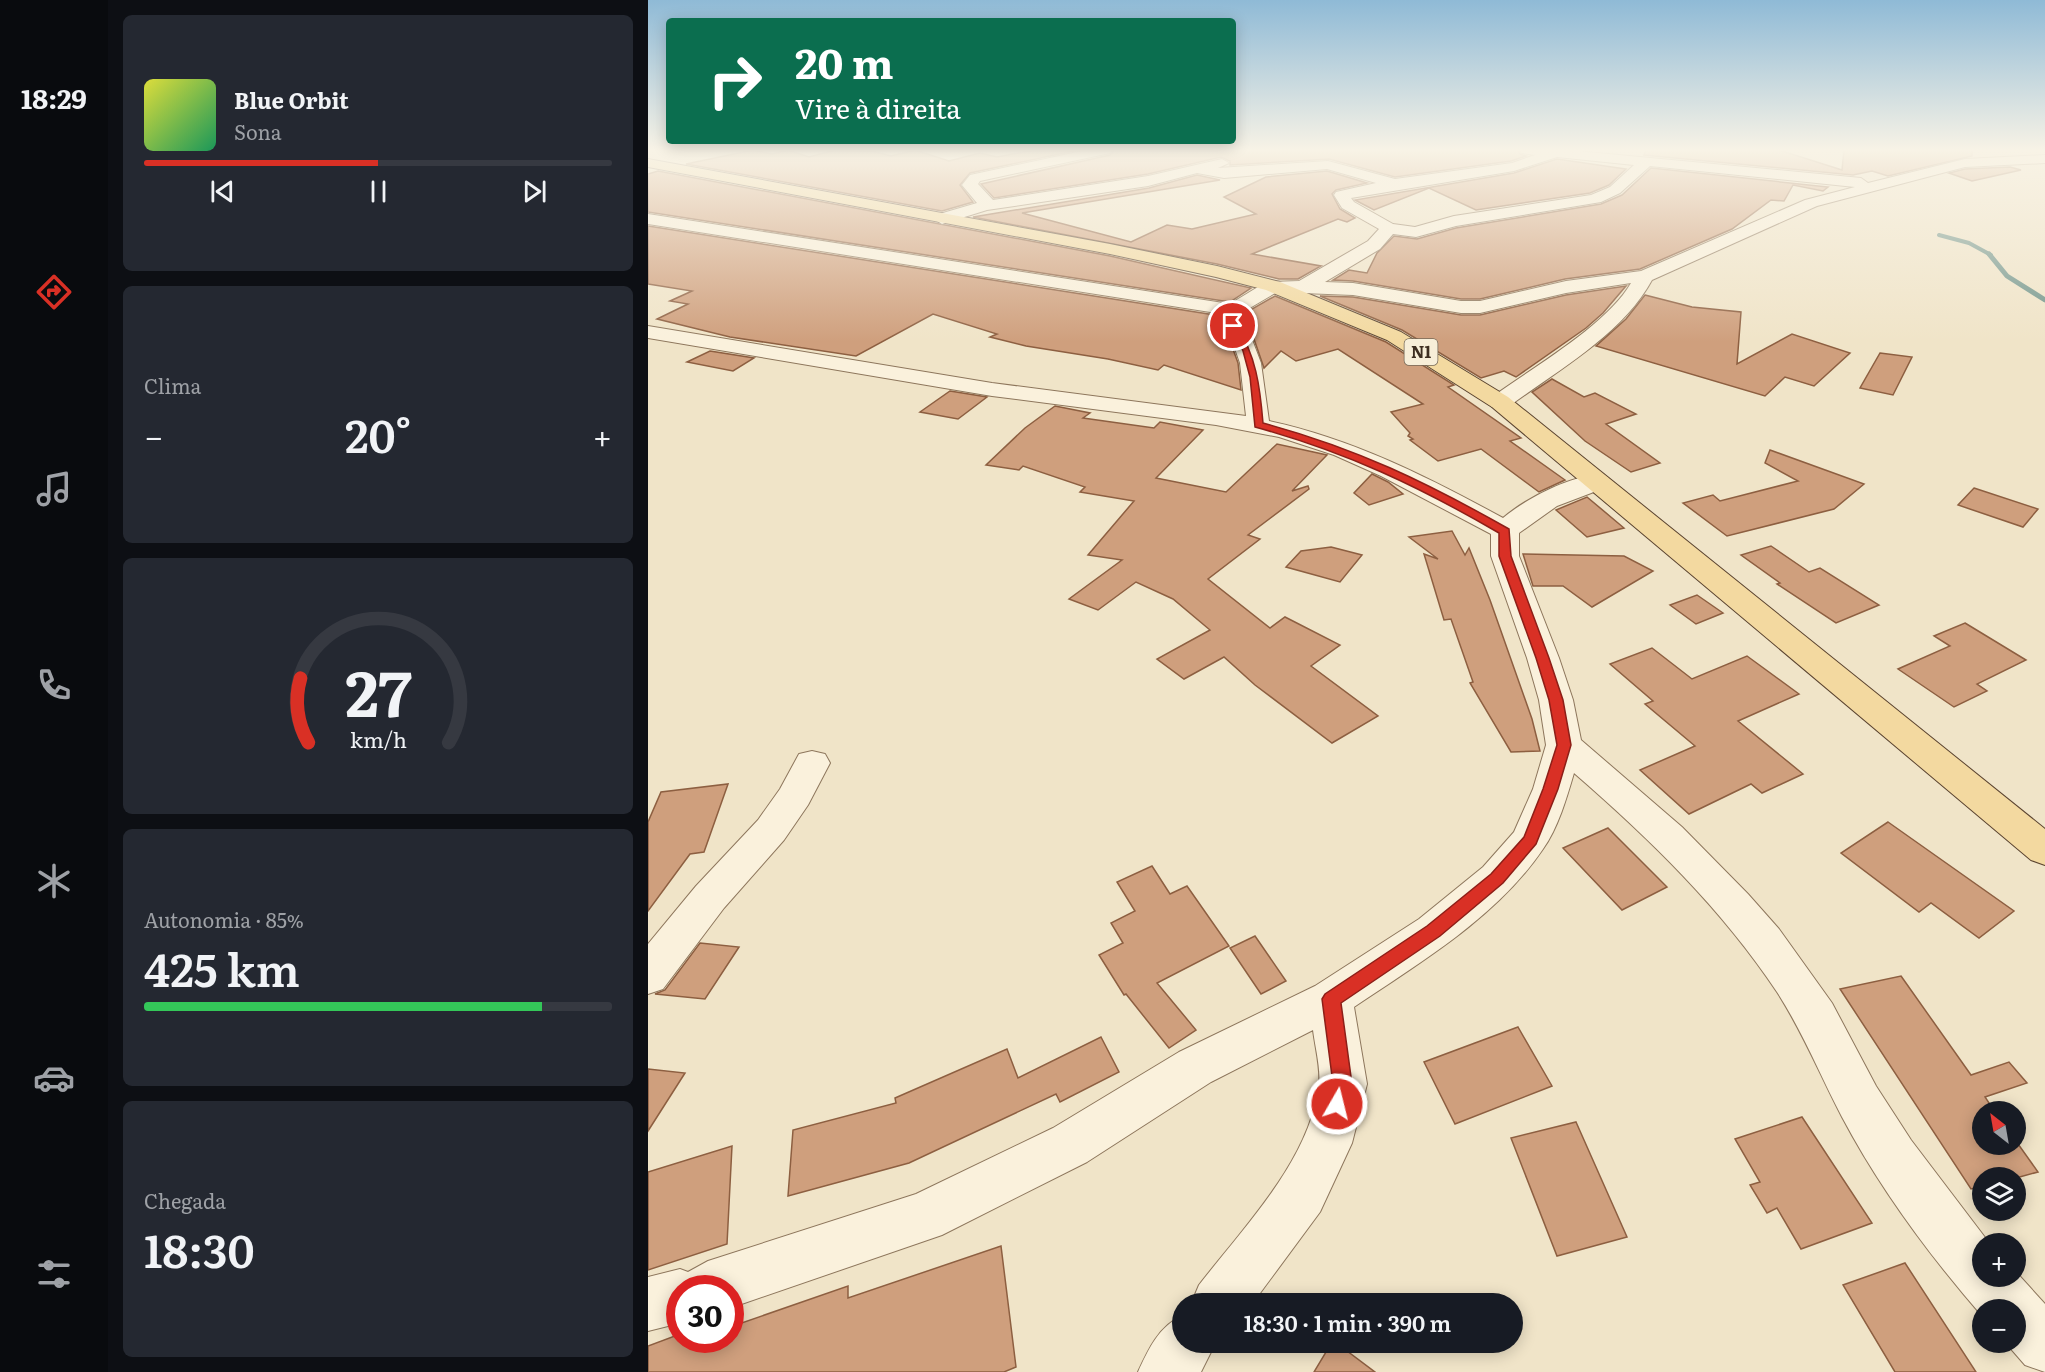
<!DOCTYPE html>
<html lang="pt">
<head>
<meta charset="utf-8">
<style>
	body { margin:0; font-family:Literata,serif; background:#242831; color:#f1f3f6; height:100vh; display:flex; flex-direction:column; font-size:22px; white-space:nowrap }
	* { box-sizing:border-box; margin:0 }
	p { font-size:20px; color:#9ea1a6 }
	.icon { flex:none; width:33px; height:33px; fill:none; stroke:currentColor; stroke-width:2; stroke-linecap:round; stroke-linejoin:round }
	.map { position:relative; flex:1; overflow:hidden }
	.panel { display:flex; flex-direction:column; gap:15px; padding:15px; background:#0d0f14; width:540px }
	.panel>* { flex:none }
	.hud { position:absolute; left:18px; top:18px; width:570px; height:126px; border-radius:6px; box-shadow:0 3px 15px #0003; background:#0b6e4f; color:#fff; overflow:hidden }
	.needle { width:39px; rotate:329deg }
	.tools { position:absolute; left:1324px; top:1101px; display:grid; gap:12px }
	.tools a { display:grid; place-items:center; width:54px; height:54px; border-radius:50%; background:#171b24; box-shadow:0 3px 15px #0003; font-size:30px }
	.speed { position:absolute; left:18px; top:1275px; display:flex; gap:12px; font-size:30px; font-weight:700; text-align:center }
	.speed>* { display:grid; place-content:center; width:78px; height:78px; border-radius:50%; background:#171b24; box-shadow:0 3px 15px #0003; line-height:1 }
	.speed .limit { border:9px solid #d22; background:#fff; color:#111 }
	.pin { position:absolute; display:grid; place-items:center; width:51px; height:51px; color:#fff; margin:-26px; border:3px solid #fff; border-radius:50%; box-shadow:0 2px 6px #0007 }
	.me { position:absolute; width:66px; margin:-33px; rotate:8deg; stroke-linejoin:round; filter:drop-shadow(0 0 4px #0008) }
	.turn { display:flex; align-items:center; gap:21px; height:126px; padding:0 30px; font-size:27px }
	.turn .icon { width:78px; height:78px; stroke-width:2.5 }
	.turn b { display:block; font-size:42px; line-height:51px }
	.big { font-size:45px; font-weight:600; line-height:1.1 }
	.panel .widget { flex:1; display:flex; flex-direction:column; justify-content:center; gap:9px; min-width:0; padding:0 21px; border-radius:9px; background:#242831 }
	.panel .dial { align-items:center; gap:0 }
	.dial svg { height:156px; overflow:visible; fill:none; stroke:#363941; stroke-width:7; stroke-linecap:round; text-anchor:middle }
	.dial text { fill:#f1f3f6; stroke:none }
	.song { display:flex; align-items:center; gap:18px }
	.cover { width:72px; height:72px; border-radius:9px; background:linear-gradient(135deg,hsl(60 70% 55%),hsl(150 70% 35%)) }
	.played { height:6px; border-radius:3px; background:linear-gradient(90deg,#d93025 50%,#363941 50%) }
	.keys { display:flex; justify-content:space-around; direction:ltr }
	.heat { display:flex; justify-content:space-between; align-items:center; font-size:33px; direction:ltr }
	.charge { height:9px; border-radius:4px; background:linear-gradient(90deg,#34c759 85%,#363941 0) }
	.trip { position:absolute; left:524px; top:1293px; width:351px; height:60px; border-radius:30px; background:#171b24; box-shadow:0 3px 15px #0003; font-weight:600; line-height:60px; text-align:center }
	main { display:flex; flex:1; min-height:0 }
	.menu { display:flex; flex-direction:column; width:108px; justify-content:space-around; align-items:center; background:#090b0e; color:#9ea1a6 }
	.menu .icon { width:42px; height:42px }
	.menu .on { color:#d93025 }
	.menu b { font-size:27px; color:#f1f3f6 }
	.map>svg:first-child { display:block }
	.lines { fill:none; stroke-linecap:round; stroke-linejoin:round }
	.stream-far1 { stroke:#6f938a; stroke-width:4 }
	.stream { stroke:#6f938a; stroke-width:5 }
	.building { fill:#cf9f7d; stroke:#8d5f41; stroke-width:1.5 }
	.street-casing { stroke:#8d765c; stroke-width:2 }
	.primary-casing { stroke:#5b4430; stroke-width:2 }
	.street { fill:#faf1dc; fill-rule:evenodd }
	.primary { fill:#f3d9a0; fill-rule:evenodd }
	.route { fill:#d93025; stroke:#8d1f18; stroke-width:1.5 }
	.labels { text-anchor:middle; stroke-width:6; stroke-linejoin:round; paint-order:stroke }
	.shield { fill:#f7eed8; stroke:#756857; stroke-width:1.5 }
	.shield-label { font-size:16px; font-weight:bold; fill:#3d2e20 }
</style>
</head>
<body>
<main>
<nav class="menu">
<b>18:29</b>
<svg class="icon on" aria-label="directions" viewBox="0 0 24 24"><path d="M12 3l9 9-9 9-9-9zM9 14v-3h6M13 9l2 2-2 2"/></svg>
<svg class="icon" aria-label="music" viewBox="0 0 24 24"><path d="M9 18V5l10-2v13"/><circle cx="6" cy="18" r="3"/><circle cx="16" cy="16" r="3"/></svg>
<svg class="icon" aria-label="phone" viewBox="0 0 24 24"><path d="M5 4h4l2 5-3 2q2 4 5 5l2-3 5 2v4C11 20 4 13 5 4z"/></svg>
<svg class="icon" aria-label="climate" viewBox="0 0 24 24"><path d="M12 3v18M4 7l16 10M4 17L20 7"/></svg>
<svg class="icon" aria-label="car" viewBox="0 0 24 24"><path d="M5 17H2v-5l4-1 3-4h7l3 4 3 1v5h-3M9 17h6M6 11h13"/><circle cx="7" cy="17" r="2"/><circle cx="17" cy="17" r="2"/></svg>
<svg class="icon" aria-label="filters" viewBox="0 0 24 24"><path d="M4 7h16M4 17h16"/><circle cx="9" cy="7" r="2"/><circle cx="15" cy="17" r="2"/></svg>
</nav>
<section class="panel">
<div class="widget">
<div class="song"><i class="cover"></i><div><b>Blue Orbit</b><p>Sona</p></div></div>
<div class="played"></div>
<div class="keys"><svg class="icon" aria-label="previous" viewBox="0 0 24 24"><path d="M18 5L8 12l10 7zM5 5v14"/></svg><svg class="icon" aria-label="pause" viewBox="0 0 24 24"><path d="M8 5v14M16 5v14"/></svg><svg class="icon" aria-label="next" viewBox="0 0 24 24"><path d="M6 5l10 7-10 7zM19 5v14"/></svg></div>
</div>
<div class="widget"><p>Clima</p>
<div class="heat"><a>−</a><b class="big">20°</b><a>+</a></div>
</div>
<div class="widget dial"><svg viewBox="0 0 100 80">
<path d="M14 69A42 42 0 1 1 86 69"/>
<path d="M14 69A42 42 0 0 1 10 36" stroke="#d93025"/>
<text x="50" y="56" font-size="32" font-weight="700">27</text>
<text x="50" y="72" font-size="11">km/h</text>
</svg></div>
<div class="widget"><p>Autonomia · 85%</p><b class="big">425 km</b><div class="charge"></div></div>
<div class="widget"><p>Chegada</p><b class="big">18:30</b></div>
</section>
<div class="map">
<svg width="1397" height="1372" viewBox="0 0 1397 1372">
	<rect width="100%" height="100%" fill="#f0e4c8"/>
	<g class="lines">
		<!-- stream-far1 -->
		<polyline class="stream-far1" points="1291,235 1321,243 1343,255"/>
		<!-- stream -->
		<polyline class="stream" points="1341,254 1359,276 1397,300"/>
	</g>
	<!-- building -->
	<g class="building">
		<polygon points="105,150 124,154 140,150 161,157 187,150 224,151 243,156 267,150 301,161 332,153 349,157 386,150 430,150 322,173 312,185 325,202 294,211 38,164"/>
		<polygon points="466,150 870,150 872,154 878,156 863,161 747,177 681,159 582,165 582,161 573,157 500,174 346,198 333,184 462,155"/>
		<polygon points="998,150 1131,150 1194,170 1196,150 1324,150 1324,156 1240,176 1224,171 1205,175 996,155"/>
		<polygon points="909,159 978,169 961,185 942,193 828,210 781,188 726,210 707,200 866,173"/>
		<polygon points="1362,167 1373,170 1324,181 1301,173 1317,169"/>
		<polygon points="1003,168 1180,187 1175,191 1145,185 1136,201 1123,200 1084,229 992,269 917,279 832,299 813,299 705,281 685,280 701,270 719,273 729,253 746,236 769,239 808,228 953,204 974,195"/>
		<polygon points="10,171 462,256 603,288 582,302 0,212 0,174"/>
		<polygon points="679,171 719,183 688,190 684,194 692,209 707,218 699,222 690,219 604,254 673,266 650,279 631,279 569,264 325,217 501,188 549,175 572,180 374,213 483,242 519,225 544,229 608,214 576,197 618,177"/>
		<polygon points="0,226 573,316 590,363 593,390 516,365 510,370 460,359 378,346 342,337 349,334 285,314 208,356 82,337 9,319 40,304 22,301 44,291 0,284"/>
		<polygon points="978,286 955,313 938,328 868,377 856,371 833,378 754,330 672,296 705,297 813,315 832,315 918,295"/>
		<polygon points="997,295 1044,307 1093,312 1089,364 1144,334 1202,353 1166,386 1137,377 1117,396 948,346 978,319"/>
		<polygon points="627,296 738,342 806,385 800,387 873,438 862,441 917,480 891,492 833,449 790,461 762,440 765,439 760,436 762,433 743,412 775,404 690,349 648,361 633,351 616,368 597,313"/>
		<polygon points="62,351 106,358 85,371 39,362"/>
		<polygon points="1232,353 1264,357 1245,395 1212,388"/>
		<polygon points="904,379 936,397 947,393 988,414 958,424 1012,463 983,472 937,441 884,392"/>
		<polygon points="302,391 339,397 310,419 272,412"/>
		<polygon points="407,406 442,413 435,418 506,428 512,422 555,430 508,478 578,492 629,444 679,455 644,491 660,486 661,489 600,535 612,539 560,579 622,628 637,617 692,645 663,666 730,716 684,743 607,685 576,657 536,679 509,659 562,630 525,599 488,582 450,610 421,599 474,560 440,555 486,501 432,492 437,487 375,466 371,470 338,465 377,428"/>
		<polygon points="1122,450 1216,484 1186,509 1079,536 1035,503 1065,495 1072,501 1150,481 1117,463"/>
		<polygon points="724,474 740,482 755,494 721,505 706,493"/>
		<polygon points="1326,488 1390,509 1375,527 1310,505"/>
		<polygon points="939,497 976,528 939,537 908,510"/>
		<polygon points="804,531 817,555 821,548 842,600 884,719 892,751 863,752 822,683 825,682 803,619 796,620 776,554 790,559 761,537"/>
		<polygon points="1123,546 1161,572 1172,568 1231,605 1188,623 1129,584 1132,583 1093,555"/>
		<polygon points="683,547 714,555 692,582 638,567 653,551"/>
		<polygon points="875,554 976,556 1005,571 944,607 915,586 885,586"/>
		<polygon points="1049,595 1075,613 1048,624 1022,605"/>
		<polygon points="1317,623 1378,660 1329,684 1339,691 1306,707 1250,669 1302,646 1286,636"/>
		<polygon points="1004,648 1044,679 1099,656 1151,694 1090,721 1155,774 1114,793 1103,784 1041,814 992,770 1047,746 997,704 1005,701 962,664"/>
		<polygon points="80,784 56,852 42,854 0,911 0,822 13,792"/>
		<polygon points="1240,822 1366,911 1331,938 1283,903 1271,912 1193,853"/>
		<polygon points="960,828 1019,887 974,910 915,848"/>
		<polygon points="504,866 522,894 539,886 581,946 509,983 548,1030 521,1048 478,994 476,995 451,955 475,943 463,923 487,911 469,882"/>
		<polygon points="607,936 638,981 613,994 582,948"/>
		<polygon points="52,943 91,947 57,999 7,994 17,990"/>
		<polygon points="1253,976 1323,1075 1361,1062 1379,1083 1337,1097 1347,1112 1335,1112 1335,1144 1368,1144 1368,1141 1390,1172 1368,1178 1335,1178 1335,1186 1323,1189 1192,989"/>
		<polygon points="870,1027 904,1086 807,1124 776,1062"/>
		<polygon points="453,1037 471,1072 412,1102 408,1094 261,1163 140,1196 145,1130 248,1103 247,1098 359,1049 370,1078"/>
		<polygon points="0,1069 37,1073 0,1131"/>
		<polygon points="1154,1117 1224,1223 1153,1249 1129,1208 1119,1213 1102,1185 1112,1182 1087,1139"/>
		<polygon points="928,1122 979,1237 909,1256 863,1138"/>
		<polygon points="84,1146 79,1244 0,1270 0,1172"/>
		<polygon points="353,1246 368,1367 356,1372 0,1372 0,1346 32,1334 32,1340 82,1340 82,1327 200,1286 200,1298"/>
		<polygon points="1257,1263 1328,1372 1247,1372 1195,1285"/>
		<polygon points="684,1342 687,1342 727,1372 666,1372"/>
	</g>
	<g class="lines">
		<!-- street casing -->
		<g class="street-casing">
			<g id="street">
				<path d="M439,150h25l-2,3 -130,28 -2,3 15,16 155,-24 74,-17 7,4 -11,5 110,-7 67,18 117,-16 23,-8 -13,-2 -2,-3h46l295,28 7,5 97,-24 80,-4v8l-80,4 -148,39 -165,74c-30,55 -94,90 -144,127h-16l-3,-5 3,-5c40,-29 115,-72 139,-114l-65,10 -86,20h-19l-108,-18 -76,-3 -34,20v4l18,47 8,58c84,18 159,56 234,97 21,-18 76,-49 104,-41l4,5 -4,5 -50,19 -38,27v23l40,102 14,42 8,40 101,87 66,67 31,35 53,74 44,83 35,54 79,104h-7v32h33v-4l29,32v68l-20,-7 -20,-23h11v-32h-33v7c-53,-61 -103,-128 -141,-200 -22,-42 -39,-85 -65,-125 -55,-83 -128,-154 -203,-219 -7,24 -16,55 -31,76 -46,68 -122,113 -189,158l13,77 -15,59 -32,69 -68,92h-61l8,-19c45,-58 111,-125 120,-200 2,-17 -4,-38 -6,-55l-102,52 -124,80 -145,73 -212,73v-20h-50v35l-32,8v-54l32,-8 8,3 20,-11 208,-67 137,-66 126,-76 136,-66 104,-67 64,-52 31,-35 19,-43 13,-44 -7,-45 -12,-42 -36,-102v-22l-110,-58 -47,-21 -55,-18 -63,-12 -224,-29 -344,-58v-12l344,57 254,33 -6,-53 -17,-49 -575,-90v-10l582,90 36,-22 33,-1 69,-40 11,-12 -37,-21 -8,-13 2,-3 40,-9 -49,-14 -103,9 -27,-5 -49,13 -161,24 -45,14 -8,-5 2,-4 41,-12 -15,-18 8,-10zM909,157l77,8 -24,22 -19,8 -137,21 -39,11 -22,-3 -39,-22 -3,-4 163,-27zM1002,166l205,21 -50,13 -164,71 -75,10 -86,20h-19l-108,-18 -28,-1 55,-33 13,-15 23,3 40,-11 145,-24 19,-9z"/>
				<polygon points="164,751 177,754 182,763 160,805 136,840 76,908 15,989 0,994 0,944 48,886 110,820 132,789 151,754"/>
				<path d="M534,1316v26h34l-15,30h-63c10,-22 21,-46 44,-56z"/>
			</g>
		</g>
		<!-- primary casing -->
		<g class="primary-casing">
			<polygon id="primary" points="0,159 462,244 569,266 632,282 753,332 860,397 1397,829 1397,865 1383,860 844,407 739,340 618,290 568,277 462,254 0,167"/>
		</g>
		<!-- street -->
		<use href="#street" class="street"/>
		<!-- primary -->
		<use href="#primary" class="primary"/>
	</g>
	<!-- sky -->
	<linearGradient id="sky" x2="0" y2="1"><stop stop-color="#8fbad6"/><stop offset="0.44" stop-color="#f8f3e6"/><stop offset="1" stop-color="#f8f3e6" stop-opacity="0"/></linearGradient>
	<rect width="1397" height="342" fill="url(#sky)"/>
	<!-- route -->
	<path class="route" d="M582,324h6c20,32 24,62 27,99 93,25 163,59 246,106l2,27 38,102 14,42 8,45 -13,44 -22,55 -33,39 -63,53 -99,67 11,81 -8,26 -7,3 -7,-3 -3,-6 6,-20 -11,-85 3,-5 102,-68 64,-52 33,-37 19,-48 14,-44 -8,-45 -13,-42 -37,-102v-23c-81,-47 -153,-81 -244,-106l-5,-50 -7,-26z"/>
	<g class="labels">
		<!-- shield labels -->
		<rect class="shield" x="756.5" y="339" width="33" height="26" rx="4.5"/>
		<g class="shield-label">
			<text x="773" y="358">N1</text>
		</g>
	</g>
</svg>
<div class="tools">
<a><svg class="needle" viewBox="-14 -14 28 28"><path d="M0-13l5 13h-10z" fill="#e53935"/><path d="M0 13l5-13h-10z" fill="#9ea1a6"/></svg></a>
<a><svg class="icon" aria-label="layers" viewBox="0 0 24 24"><path d="M12 4l9 5-9 5-9-5zM3 14l9 5 9-5"/></svg></a>
<a>+</a>
<a>−</a>
</div>
<div class="speed"><div class="limit">30</div></div>
<div class="pin" style="left:585px;top:326px;background:#d93025"><svg class="icon" aria-label="arrive" viewBox="0 0 24 24"><path d="M6 21V4h12l-3 4 3 4H6"/></svg></div>
<svg class="me" style="left:689px;top:1104px" viewBox="-20 -20 40 40"><circle r="17" fill="#d93025" stroke="#fff" stroke-width="3"/><path d="M0-11L8 9 0 5-8 9z" fill="#fff"/></svg>
<div class="trip">18:30 · 1 min · 390 m</div>
<div class="hud">
<div class="turn"><svg class="icon" aria-label="right" viewBox="0 0 24 24"><path d="M7 20v-9h11M14 6l5 5-5 5"/></svg><div><b>20 m</b>Vire à direita</div></div>
</div>
</div>
</main>
</body>
</html>
